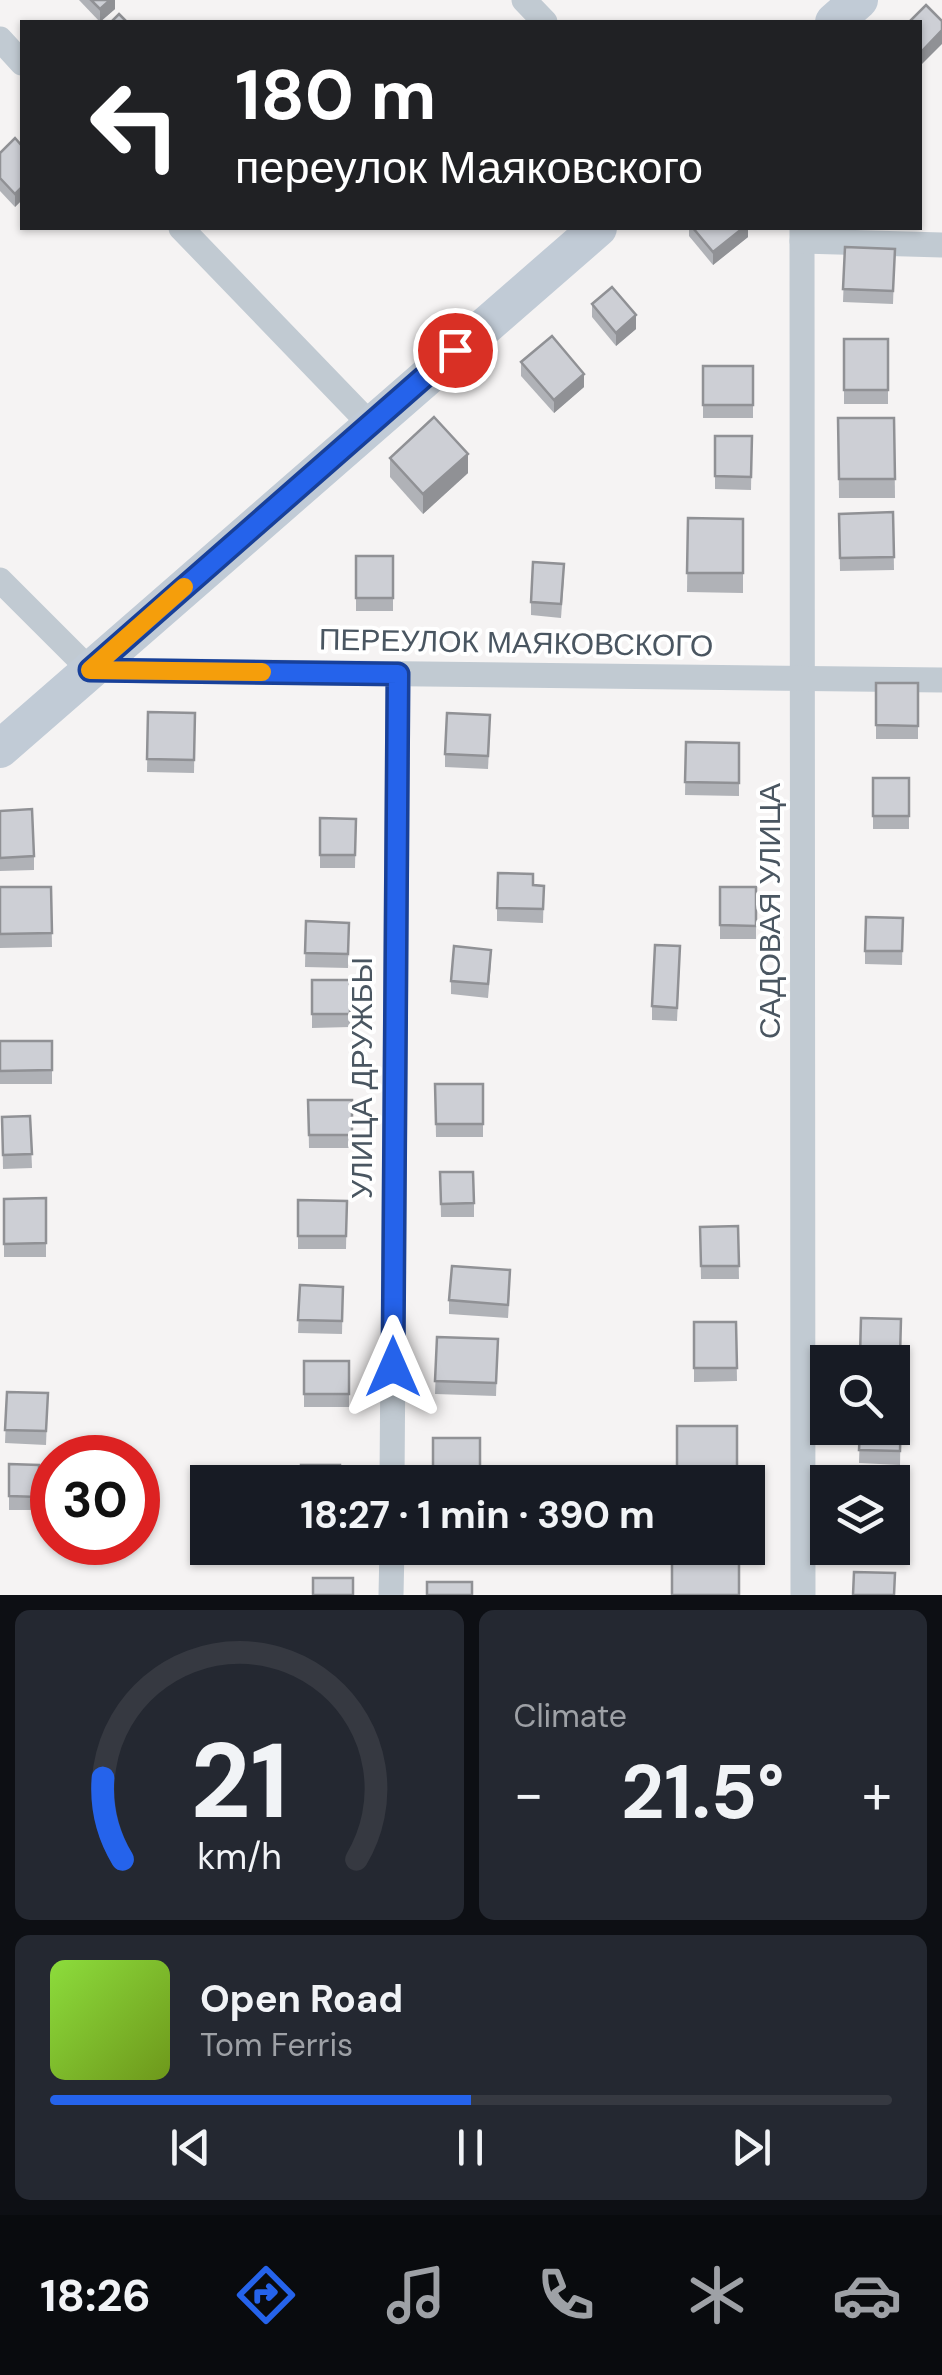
<!DOCTYPE html>
<html lang="en">
<head>
<meta charset="utf-8">
<style>
	body { margin:0; font-family:"DM Sans",sans-serif; background:#242831; color:#f1f3f6; height:100vh; display:flex; flex-direction:column; font-size:38px; white-space:nowrap }
	* { box-sizing:border-box; margin:0 }
	p { font-size:32px; color:#9ea1a6 }
	.icon { flex:none; width:55px; height:55px; fill:none; stroke:currentColor; stroke-width:2; stroke-linecap:round; stroke-linejoin:round }
	.map { position:relative; height:1595px; overflow:hidden }
	.sheet { display:flex; flex-direction:column; gap:15px; padding:15px; background:#0d0f14; flex:1 }
	.sheet>* { flex:none }
	.guide { position:absolute; left:20px; top:20px; width:902px; height:210px; border-radius:0px; box-shadow:0 2px 8px #0004; background:#202124; color:#fff; overflow:hidden }
	.buttons { position:absolute; left:810px; top:1345px; display:grid; gap:20px }
	.buttons a { display:grid; place-items:center; width:100px; height:100px; border-radius:0px; background:#171b24; box-shadow:0 2px 8px #0004; font-size:50px }
	.speed { position:absolute; left:30px; top:1435px; display:flex; gap:20px; font-size:50px; font-weight:700; text-align:center }
	.speed>* { display:grid; place-content:center; width:130px; height:130px; border-radius:50%; background:#171b24; box-shadow:0 2px 8px #0004; line-height:1 }
	.speed .limit { border:15px solid #d22; background:#fff; color:#111 }
	.pin { position:absolute; display:grid; place-items:center; width:85px; height:85px; color:#fff; margin:-42px; border:5px solid #fff; border-radius:50%; box-shadow:0 2px 10px #0007 }
	.me { position:absolute; width:110px; margin:-55px; rotate:0deg; stroke-linejoin:round; filter:drop-shadow(0 0 8px #0008) }
	.turn { display:flex; align-items:center; gap:35px; height:210px; padding:0 50px; font-size:45px }
	.turn .icon { width:130px; height:130px; stroke-width:2.5 }
	.turn b { display:block; font-size:70px; line-height:85px }
	.big { font-size:75px; font-weight:700; line-height:1.1 }
	.sheet .card { flex:1; display:flex; flex-direction:column; justify-content:center; gap:15px; min-width:0; padding:0 35px; border-radius:15px; background:#242831 }
	.sheet .dial { align-items:center; gap:0 }
	.dial svg { height:260px; overflow:visible; fill:none; stroke:#363941; stroke-width:7; stroke-linecap:round; text-anchor:middle }
	.dial text { fill:#f1f3f6; stroke:none }
	.song { display:flex; align-items:center; gap:30px }
	.cover { width:120px; height:120px; border-radius:15px; background:linear-gradient(135deg,hsl(90 70% 55%),hsl(80 70% 35%)) }
	.played { height:10px; border-radius:5px; background:linear-gradient(90deg,#2563eb 50%,#363941 50%) }
	.keys { display:flex; justify-content:space-around; direction:ltr }
	.heat { display:flex; justify-content:space-between; align-items:center; font-size:55px; direction:ltr }
	.sheet .tiles { flex:1; display:grid; gap:15px; grid-template-columns:1fr 1fr }
	.card:last-child { grid-column:span 2 }
	.trip { position:absolute; left:190px; top:1465px; width:575px; height:100px; border-radius:0px; background:#171b24; box-shadow:0 2px 8px #0004; font-weight:700; line-height:100px; text-align:center }
	.tabs { display:flex; height:160px; justify-content:space-around; align-items:center; background:#090b0e; color:#9ea1a6 }
	.tabs .icon { width:70px; height:70px }
	.tabs .current { color:#2563eb }
	.tabs b { font-size:45px; color:#f1f3f6 }
	.map>svg:first-child { display:block }
	.lines { fill:none; stroke-linecap:round; stroke-linejoin:round }
	.street { stroke:#c1cad2; stroke-width:25 }
	.secondary { stroke:#c1cbd6; stroke-width:38 }
	.wall { fill:#b0b2b7 }
	.shaded-wall { fill:#909195 }
	.building { fill:#cdcfd5; stroke:#909195; stroke-width:2.5 }
	.route-casing { stroke:#184099; stroke-width:25 }
	.route { stroke:#2563eb; stroke-width:18 }
	.slow { stroke:#f59e0b; stroke-width:18 }
	.labels { text-anchor:middle; stroke-width:8; stroke-linejoin:round; paint-order:stroke }
	.street-label { font-size:30px; fill:#4a5661; stroke:#fff }
</style>
</head>
<body>
<div class="map">
<svg width="942" height="1595" viewBox="0 0 942 1595">
	<rect width="100%" height="100%" fill="#f5f3f3"/>
	<g class="lines">
		<!-- street -->
		<g class="street">
			<polyline points="524,0 545,22"/>
			<polyline points="0,39 22,63"/>
			<polyline points="181,228 369,423"/>
			<polyline points="802,228 803,1595"/>
			<polyline points="802,241 942,245"/>
			<polyline points="0,580 90,670 942,680"/>
			<polyline points="392,1482 398,674"/>
			<polyline points="391,1595 392,1548"/>
		</g>
		<!-- secondary -->
		<g class="secondary">
			<polyline points="834,22 859,0"/>
			<polyline points="0,749 598,228"/>
		</g>
	</g>
	<!-- wall -->
	<g class="wall">
		<polygon points="79,0 115,0 115,9 100,22"/>
		<polygon points="22,146 22,200 15,207 0,191 0,153"/>
		<polygon points="689,228 748,228 748,237 713,265 689,236"/>
		<polygon points="845,247 895,249 893,304 843,302"/>
		<polygon points="592,304 636,329 616,346 592,317"/>
		<rect x="844" y="339" width="44" height="65"/>
		<polygon points="521,362 584,387 554,413 521,376"/>
		<rect x="703" y="366" width="50" height="52"/>
		<polygon points="838,418 894,418 895,498 839,498"/>
		<polygon points="715,436 752,436 751,490 715,489"/>
		<polygon points="390,458 468,473 423,514 390,477"/>
		<polygon points="893,512 894,570 840,571 839,514"/>
		<polygon points="688,518 743,519 743,593 687,592"/>
		<rect x="356" y="556" width="37" height="55"/>
		<polygon points="564,577 561,618 531,615 531,602"/>
		<rect x="876" y="683" width="42" height="56"/>
		<polygon points="148,712 195,713 194,773 147,772"/>
		<polygon points="490,729 488,769 445,767 445,754"/>
		<polygon points="686,742 739,743 739,796 685,795"/>
		<rect x="873" y="778" width="36" height="51"/>
		<polygon points="0,811 34,856 34,870 0,871"/>
		<polygon points="320,818 356,819 355,868 320,868"/>
		<polygon points="533,885 544,886 543,923 497,921 497,908"/>
		<polygon points="0,887 51,887 52,947 0,948"/>
		<rect x="720" y="887" width="36" height="52"/>
		<polygon points="903,918 902,965 865,964 865,951"/>
		<polygon points="306,921 349,923 348,968 305,967"/>
		<polygon points="680,959 677,1021 652,1020 652,1006"/>
		<polygon points="491,963 488,998 451,994 451,981"/>
		<polygon points="312,980 350,980 350,1027 312,1028"/>
		<rect x="0" y="1041" width="52" height="43"/>
		<polygon points="435,1084 483,1084 483,1137 436,1137"/>
		<polygon points="308,1100 352,1100 352,1148 309,1148"/>
		<polygon points="30,1116 32,1168 3,1169 2,1117"/>
		<polygon points="440,1172 474,1203 474,1217 441,1217"/>
		<polygon points="46,1198 46,1257 4,1257 4,1199"/>
		<polygon points="298,1200 347,1201 346,1249 298,1249"/>
		<polygon points="738,1226 739,1279 701,1279 700,1227"/>
		<polygon points="510,1284 508,1318 449,1314 449,1300"/>
		<polygon points="300,1285 343,1287 342,1334 298,1333"/>
		<polygon points="861,1318 901,1319 900,1370 892,1370 892,1362 860,1362"/>
		<polygon points="694,1322 736,1322 737,1381 694,1382"/>
		<polygon points="437,1337 498,1339 496,1396 435,1394"/>
		<rect x="304" y="1361" width="45" height="46"/>
		<polygon points="7,1392 48,1393 46,1445 5,1443"/>
		<polygon points="901,1412 900,1465 859,1463 860,1428"/>
		<rect x="677" y="1426" width="60" height="56"/>
		<rect x="433" y="1438" width="47" height="44"/>
		<polygon points="39,1465 39,1510 9,1510 9,1496"/>
	</g>
	<!-- shaded-wall -->
	<g class="shaded-wall">
		<polygon points="110,0 115,0 115,9 100,22 100,9"/>
		<polygon points="942,30 942,44 920,66 920,53"/>
		<polygon points="22,187 22,200 15,207 15,194"/>
		<polygon points="743,228 748,228 748,237 713,265 713,252"/>
		<polygon points="636,315 636,329 616,346 616,333"/>
		<polygon points="584,374 584,387 554,413 554,400"/>
		<polygon points="468,454 468,473 423,514 423,494"/>
	</g>
	<!-- building -->
	<g class="building">
		<polygon points="91,0 110,0 100,9"/>
		<polygon points="926,5 942,21 942,30 920,53 920,22 909,22"/>
		<polygon points="119,14 127,22 111,22"/>
		<polygon points="15,138 22,146 22,187 15,194 0,178 0,153"/>
		<polygon points="693,228 743,228 713,252"/>
		<polygon points="845,247 895,249 893,291 843,289"/>
		<polygon points="612,287 636,315 616,333 592,304"/>
		<polygon points="552,336 584,374 554,400 521,362"/>
		<rect x="844" y="339" width="44" height="51"/>
		<rect x="703" y="366" width="50" height="39"/>
		<polygon points="434,417 468,454 423,494 390,458"/>
		<polygon points="838,418 894,418 895,479 839,479"/>
		<polygon points="715,436 752,436 751,477 715,476"/>
		<polygon points="893,512 894,557 840,558 839,514"/>
		<polygon points="688,518 743,519 743,573 687,573"/>
		<rect x="356" y="556" width="37" height="42"/>
		<polygon points="533,562 564,564 561,604 531,602"/>
		<polygon points="876,683 918,683 918,726 876,725"/>
		<polygon points="148,712 195,713 194,760 147,759"/>
		<polygon points="447,713 490,715 488,756 445,754"/>
		<polygon points="686,742 739,743 739,783 685,782"/>
		<rect x="873" y="778" width="36" height="38"/>
		<polygon points="32,809 34,856 0,858 0,811"/>
		<polygon points="320,818 356,819 355,855 320,855"/>
		<polygon points="498,873 533,874 533,885 544,886 543,909 497,908"/>
		<polygon points="0,887 51,887 52,933 0,934"/>
		<polygon points="720,887 756,887 756,926 720,925"/>
		<polygon points="866,917 903,918 902,951 865,951"/>
		<polygon points="306,921 349,923 348,954 305,953"/>
		<polygon points="655,945 680,946 677,1008 652,1006"/>
		<polygon points="454,946 491,950 488,984 451,981"/>
		<rect x="312" y="980" width="38" height="34"/>
		<polygon points="0,1041 52,1041 52,1070 0,1071"/>
		<polygon points="435,1084 483,1084 483,1124 436,1124"/>
		<polygon points="308,1100 352,1100 352,1135 309,1135"/>
		<polygon points="30,1116 32,1154 3,1155 2,1117"/>
		<polygon points="440,1172 473,1172 474,1203 441,1204"/>
		<polygon points="46,1198 46,1243 4,1244 4,1199"/>
		<polygon points="298,1200 347,1201 346,1236 298,1236"/>
		<polygon points="738,1226 739,1266 701,1266 700,1227"/>
		<polygon points="452,1266 510,1270 508,1305 449,1300"/>
		<polygon points="300,1285 343,1287 342,1321 298,1320"/>
		<polygon points="861,1318 901,1319 900,1356 860,1356"/>
		<polygon points="694,1322 736,1322 737,1368 694,1368"/>
		<polygon points="437,1337 498,1339 496,1383 435,1381"/>
		<rect x="304" y="1361" width="45" height="33"/>
		<polygon points="7,1392 48,1393 46,1431 5,1430"/>
		<polygon points="892,1411 901,1412 900,1451 859,1450 860,1428 892,1428"/>
		<polygon points="677,1426 737,1426 737,1474 677,1475"/>
		<rect x="433" y="1438" width="47" height="36"/>
		<polygon points="9,1464 39,1465 39,1497 9,1496"/>
		<rect x="301" y="1465" width="39" height="17"/>
		<polygon points="672,1559 739,1560 739,1595 672,1595"/>
		<polygon points="854,1572 895,1573 894,1595 853,1595"/>
		<rect x="313" y="1578" width="40" height="17"/>
		<rect x="427" y="1582" width="45" height="13"/>
	</g>
	<g class="lines">
		<!-- route casing -->
		<g class="route-casing">
			<polyline id="route" points="393,1367 398,674 90,670 455,350"/>
		</g>
		<!-- route -->
		<use href="#route" class="route"/>
		<!-- slow -->
		<polyline class="slow" points="184,587 90,670 262,672"/>
	</g>
	<g class="labels">
		<!-- street labels -->
		<g class="street-label">
			<text transform="translate(516 643) rotate(1)" y="10">ПЕРЕУЛОК МАЯКОВСКОГО</text>
			<text transform="translate(770 911) rotate(-90)" y="10">САДОВАЯ УЛИЦА</text>
			<text transform="translate(362 1078) rotate(-90)" y="10">УЛИЦА ДРУЖБЫ</text>
		</g>
	</g>
</svg>
<div class="buttons">
<a><svg class="icon" aria-label="search" viewBox="0 0 24 24"><circle cx="10" cy="10" r="6"/><path d="M15 15l6 6"/></svg></a>
<a><svg class="icon" aria-label="layers" viewBox="0 0 24 24"><path d="M12 4l9 5-9 5-9-5zM3 14l9 5 9-5"/></svg></a>
</div>
<div class="speed"><div class="limit">30</div></div>
<div class="pin" style="left:455px;top:350px;background:#d93025"><svg class="icon" aria-label="arrive" viewBox="0 0 24 24"><path d="M6 21V4h12l-3 4 3 4H6"/></svg></div>
<svg class="me" style="left:393px;top:1367px" viewBox="-20 -20 40 40"><path d="M0-17L14 15 0 8-14 15z" fill="#2563eb" stroke="#fff" stroke-width="4"/></svg>
<div class="trip">18:27 · 1 min · 390 m</div>
<div class="guide">
<div class="turn"><svg class="icon" aria-label="left" viewBox="0 0 24 24"><path d="M17 20v-9H6M10 6l-5 5 5 5"/></svg><div><b>180 m</b>переулок Маяковского</div></div>
</div>
</div>
<section class="sheet">
<div class="tiles">
<div class="card dial"><svg viewBox="0 0 100 80">
<path d="M14 69A42 42 0 1 1 86 69"/>
<path d="M14 69A42 42 0 0 1 8 44" stroke="#2563eb"/>
<text x="50" y="56" font-size="32" font-weight="700">21</text>
<text x="50" y="72" font-size="11">km/h</text>
</svg></div>
<div class="card"><p>Climate</p>
<div class="heat"><a>−</a><b class="big">21.5°</b><a>+</a></div>
</div>
<div class="card">
<div class="song"><i class="cover"></i><div><b>Open Road</b><p>Tom Ferris</p></div></div>
<div class="played"></div>
<div class="keys"><svg class="icon" aria-label="previous" viewBox="0 0 24 24"><path d="M18 5L8 12l10 7zM5 5v14"/></svg><svg class="icon" aria-label="pause" viewBox="0 0 24 24"><path d="M8 5v14M16 5v14"/></svg><svg class="icon" aria-label="next" viewBox="0 0 24 24"><path d="M6 5l10 7-10 7zM19 5v14"/></svg></div>
</div>
</div>
</section>
<nav class="tabs">
<b>18:26</b>
<svg class="icon current" aria-label="directions" viewBox="0 0 24 24"><path d="M12 3l9 9-9 9-9-9zM9 14v-3h6M13 9l2 2-2 2"/></svg>
<svg class="icon" aria-label="music" viewBox="0 0 24 24"><path d="M9 18V5l10-2v13"/><circle cx="6" cy="18" r="3"/><circle cx="16" cy="16" r="3"/></svg>
<svg class="icon" aria-label="phone" viewBox="0 0 24 24"><path d="M5 4h4l2 5-3 2q2 4 5 5l2-3 5 2v4C11 20 4 13 5 4z"/></svg>
<svg class="icon" aria-label="climate" viewBox="0 0 24 24"><path d="M12 3v18M4 7l16 10M4 17L20 7"/></svg>
<svg class="icon" aria-label="car" viewBox="0 0 24 24"><path d="M5 17H2v-5l4-1 3-4h7l3 4 3 1v5h-3M9 17h6M6 11h13"/><circle cx="7" cy="17" r="2"/><circle cx="17" cy="17" r="2"/></svg>
</nav>
</body>
</html>
